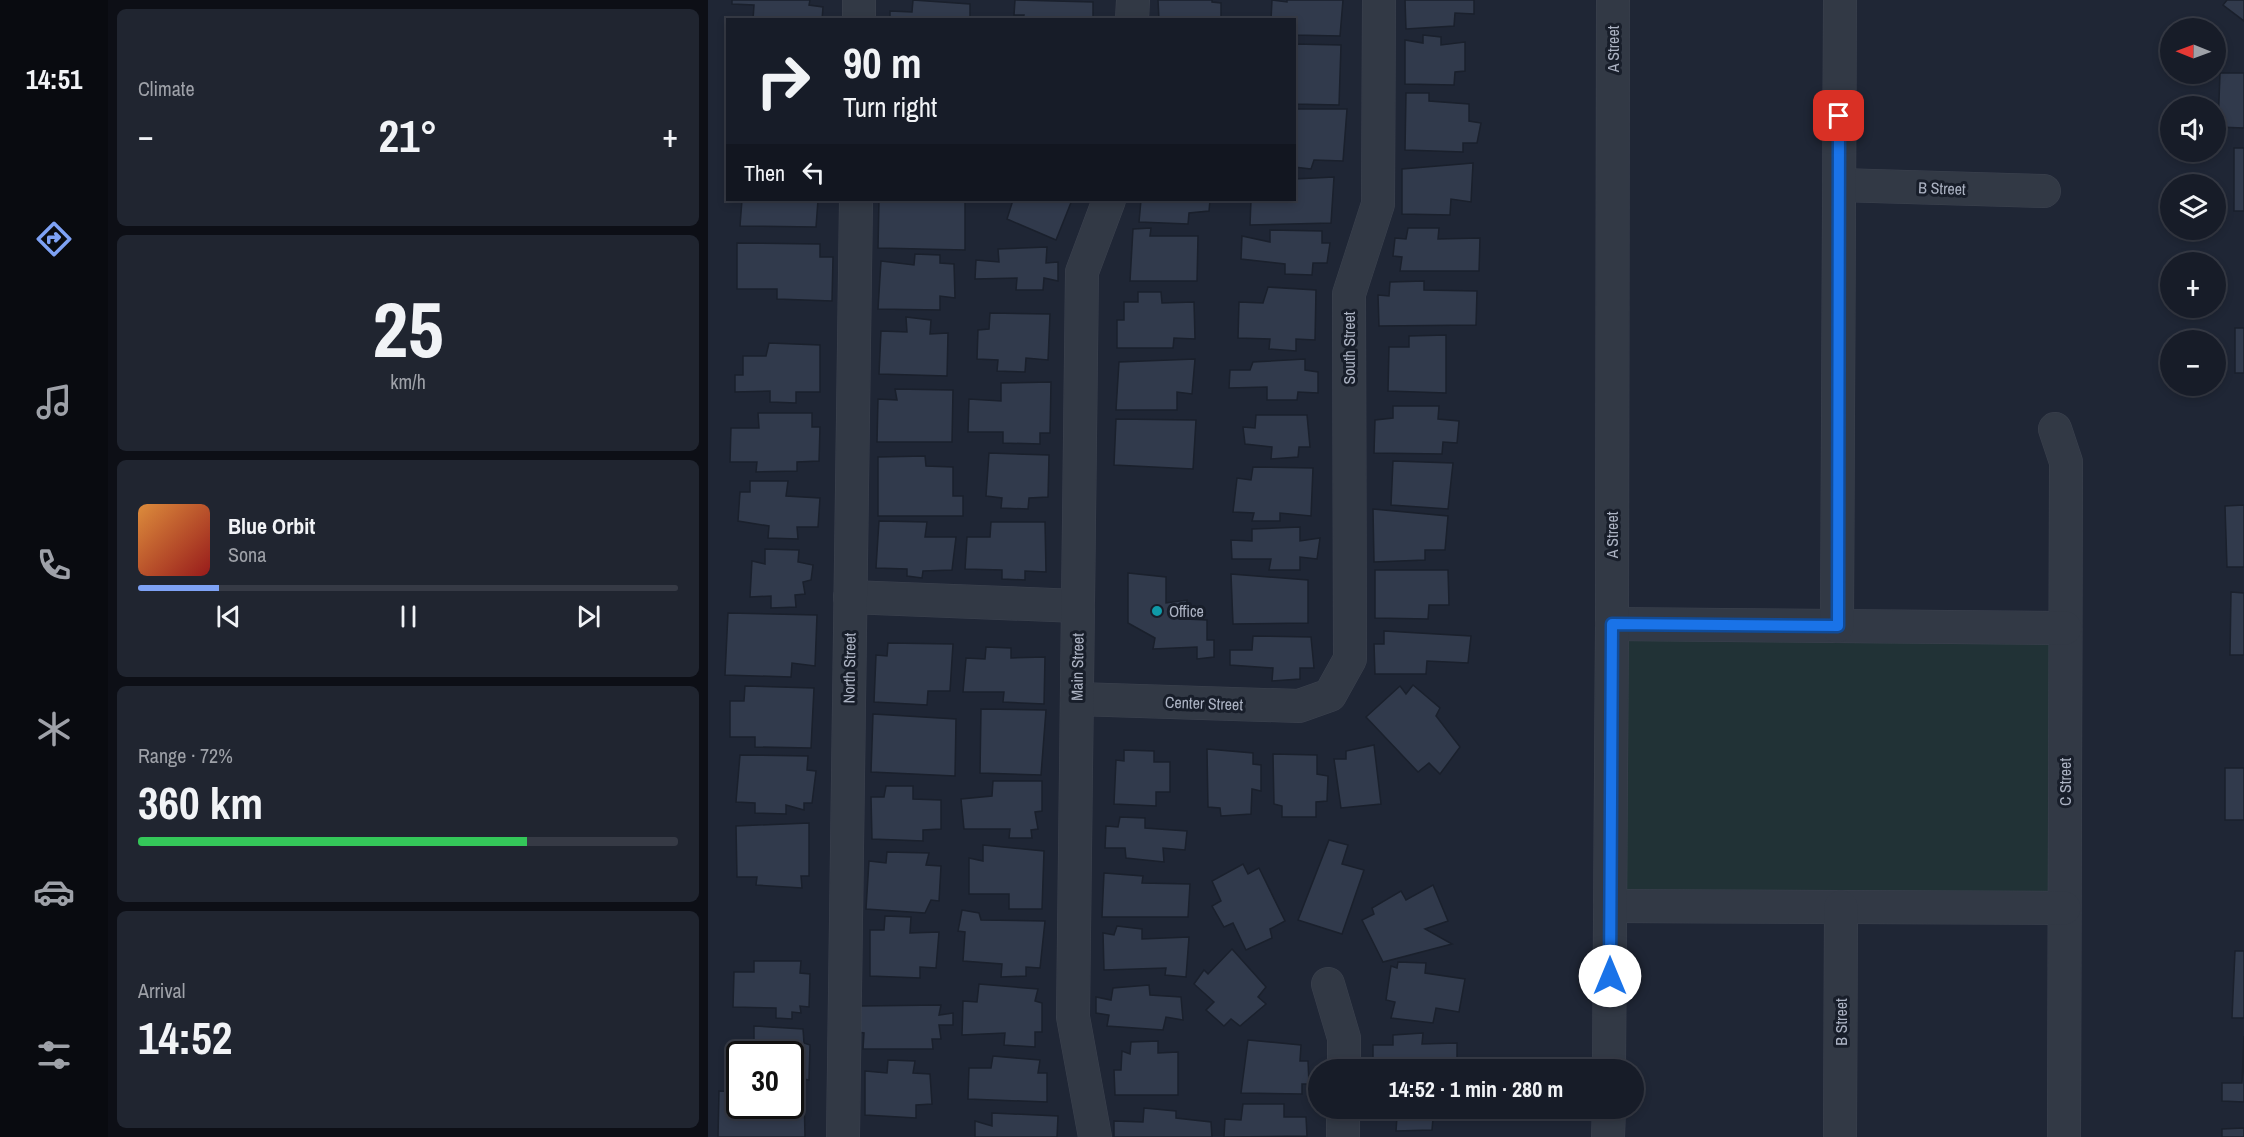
<!DOCTYPE html>
<html lang="en">
<head>
<meta charset="utf-8">
<style>
	body { margin:0; font-family:"Archivo Narrow",sans-serif; background:#202530; color:#f1f3f6; height:100vh; display:flex; flex-direction:column; font-size:22px; white-space:nowrap }
	* { box-sizing:border-box; margin:0 }
	p { font-size:20px; color:#9ea1a8 }
	.icon { flex:none; width:33px; height:33px; fill:none; stroke:currentColor; stroke-width:2; stroke-linecap:round; stroke-linejoin:round }
	.map { position:relative; flex:1; overflow:hidden }
	.sheet { display:flex; flex-direction:column; gap:9px; padding:9px; background:#0d0f16; width:600px }
	.sheet>* { flex:none }
	.hud { position:absolute; left:18px; top:18px; width:570px; height:183px; border-radius:0px; box-shadow:0 3px 9px #0003,0 0 0 2px #363a45; background:#171c28; color:#f1f3f6; overflow:hidden }
	.needle { width:39px; rotate:271deg }
	.controls { position:absolute; left:1452px; top:18px; display:grid; gap:12px }
	.controls a { display:grid; place-items:center; width:66px; height:66px; border-radius:50%; background:#171c28; box-shadow:0 3px 9px #0003,0 0 0 2px #363a45; font-size:30px }
	.speed { position:absolute; left:18px; top:1041px; display:flex; gap:12px; font-size:30px; font-weight:700; text-align:center }
	.speed>* { display:grid; place-content:center; width:78px; height:78px; border-radius:50%; background:#171c28; box-shadow:0 3px 9px #0003,0 0 0 2px #363a45; line-height:1 }
	.speed .limit { border:3px solid #111; border-radius:9px; background:#fff; color:#111 }
	.pin { position:absolute; display:grid; place-items:center; width:51px; height:51px; color:#fff; margin:-26px; border-radius:12px; box-shadow:0 3px 9px #0006 }
	.me { position:absolute; width:66px; margin:-33px; rotate:0deg; stroke-linejoin:round; filter:drop-shadow(0 0 4px #0008) }
	.turn { display:flex; align-items:center; gap:21px; height:126px; padding:0 18px; font-size:27px }
	.turn .icon { width:78px; height:78px; stroke-width:2.5 }
	.turn b { display:block; font-size:42px; line-height:51px }
	.then { display:flex; align-items:center; height:57px; padding:0 18px; background:#0003; gap:12px; font-size:22px }
	.big { font-size:45px; font-weight:800; line-height:1.1 }
	.sheet .card { flex:1; display:flex; flex-direction:column; justify-content:center; gap:9px; min-width:0; padding:0 21px; border-radius:9px; background:#202530 }
	.sheet .dial { align-items:center; gap:0 }
	.dial b { font-size:78px; line-height:1 }
	.song { display:flex; align-items:center; gap:18px }
	.cover { width:72px; height:72px; border-radius:9px; background:linear-gradient(135deg,hsl(30 70% 55%),hsl(0 70% 35%)) }
	.played { height:6px; border-radius:3px; background:linear-gradient(90deg,#7ea2f5 15%,#363a45 15%) }
	.keys { display:flex; justify-content:space-around; direction:ltr }
	.heat { display:flex; justify-content:space-between; align-items:center; font-size:33px; direction:ltr }
	.charge { height:9px; border-radius:4px; background:linear-gradient(90deg,#34c759 72%,#363a45 0) }
	.trip { position:absolute; left:600px; top:1059px; width:336px; height:60px; border-radius:30px; background:#171c28; box-shadow:0 3px 9px #0003,0 0 0 2px #363a45; font-weight:800; line-height:60px; text-align:center }
	main { display:flex; flex:1; min-height:0 }
	.menu { display:flex; flex-direction:column; width:108px; justify-content:space-around; align-items:center; background:#090b10; color:#9ea1a8 }
	.menu .icon { width:42px; height:42px }
	.menu .current { color:#7ea2f5 }
	.menu b { font-size:27px; color:#f1f3f6 }
	.map>svg:first-child { display:block }
	.green { fill:#213236 }
	.building { fill:#313a4c; stroke:#1a202c; stroke-width:1.5 }
	.lines { fill:none; stroke-linecap:round; stroke-linejoin:round }
	.minor-casing { stroke:#3c424f; stroke-width:34 }
	.minor { stroke:#323945; stroke-width:33 }
	.route-casing { stroke:#114b97; stroke-width:15 }
	.route { stroke:#1a73e8; stroke-width:10 }
	.culture-dot { fill:#0f9aa8; stroke:#181e2a; stroke-width:2 }
	.labels { text-anchor:middle; stroke-width:6; stroke-linejoin:round; paint-order:stroke }
	.street-label { font-size:16px; fill:#acb3c3; stroke:#181e2a }
	.poi-label { font-size:16px; fill:#acb3c3; stroke:#181e2a; text-anchor:start }
</style>
</head>
<body>
<main>
<nav class="menu">
<b>14:51</b>
<svg class="icon current" aria-label="directions" viewBox="0 0 24 24"><path d="M12 3l9 9-9 9-9-9zM9 14v-3h6M13 9l2 2-2 2"/></svg>
<svg class="icon" aria-label="music" viewBox="0 0 24 24"><path d="M9 18V5l10-2v13"/><circle cx="6" cy="18" r="3"/><circle cx="16" cy="16" r="3"/></svg>
<svg class="icon" aria-label="phone" viewBox="0 0 24 24"><path d="M5 4h4l2 5-3 2q2 4 5 5l2-3 5 2v4C11 20 4 13 5 4z"/></svg>
<svg class="icon" aria-label="climate" viewBox="0 0 24 24"><path d="M12 3v18M4 7l16 10M4 17L20 7"/></svg>
<svg class="icon" aria-label="car" viewBox="0 0 24 24"><path d="M5 17H2v-5l4-1 3-4h7l3 4 3 1v5h-3M9 17h6M6 11h13"/><circle cx="7" cy="17" r="2"/><circle cx="17" cy="17" r="2"/></svg>
<svg class="icon" aria-label="filters" viewBox="0 0 24 24"><path d="M4 7h16M4 17h16"/><circle cx="9" cy="7" r="2"/><circle cx="15" cy="17" r="2"/></svg>
</nav>
<section class="sheet">
<div class="card"><p>Climate</p>
<div class="heat"><a>−</a><b class="big">21°</b><a>+</a></div>
</div>
<div class="card dial"><b>25</b><p>km/h</p></div>
<div class="card">
<div class="song"><i class="cover"></i><div><b>Blue Orbit</b><p>Sona</p></div></div>
<div class="played"></div>
<div class="keys"><svg class="icon" aria-label="previous" viewBox="0 0 24 24"><path d="M18 5L8 12l10 7zM5 5v14"/></svg><svg class="icon" aria-label="pause" viewBox="0 0 24 24"><path d="M8 5v14M16 5v14"/></svg><svg class="icon" aria-label="next" viewBox="0 0 24 24"><path d="M6 5l10 7-10 7zM19 5v14"/></svg></div>
</div>
<div class="card"><p>Range · 72%</p><b class="big">360 km</b><div class="charge"></div></div>
<div class="card"><p>Arrival</p><b class="big">14:52</b></div>
</section>
<div class="map">
<svg width="1536" height="1137" viewBox="0 0 1536 1137">
	<rect width="100%" height="100%" fill="#1f2635"/>
	<!-- green -->
	<polygon class="green" points="919,632 1344,636 1343,903 913,899"/>
	<!-- building -->
	<g class="building">
		<polygon points="24,0 102,0 101,5 115,7 114,20 45,20 46,5 24,4"/>
		<polygon points="205,0 262,4 262,20 182,20 182,11 204,12"/>
		<polygon points="307,0 385,2 385,20 315,20 316,15 306,15"/>
		<polygon points="450,0 504,0 504,2 513,3 513,20 451,20"/>
		<polygon points="564,0 579,2 579,0 635,0 632,36 586,35 586,20 563,20"/>
		<polygon points="697,0 766,0 766,14 747,13 746,26 698,29"/>
		<polygon points="1519,0 1536,0 1536,21 1515,5"/>
		<polygon points="715,35 733,37 733,45 757,42 757,71 747,72 746,85 697,84 697,40 715,43"/>
		<polygon points="586,44 633,45 631,105 586,104"/>
		<polygon points="1512,73 1536,73 1536,128 1510,127"/>
		<polygon points="698,93 721,93 721,101 761,104 761,121 773,123 769,143 755,143 755,152 697,150"/>
		<polygon points="586,109 639,109 635,161 606,160 603,169 586,167"/>
		<rect x="1526" y="148" width="10" height="63"/>
		<polygon points="765,163 763,202 743,199 742,215 694,214 694,169"/>
		<polygon points="626,177 623,223 542,225 543,200 586,200 586,179"/>
		<polygon points="34,200 110,200 108,227 32,226"/>
		<polygon points="171,200 257,200 257,250 170,248"/>
		<polygon points="305,200 364,200 348,240 299,219"/>
		<polygon points="433,200 502,200 501,211 481,213 480,224 431,222"/>
		<polygon points="443,228 442,236 490,236 489,281 422,281 425,229"/>
		<polygon points="700,228 731,228 730,239 772,238 771,271 692,271 694,257 685,256 687,238 698,239"/>
		<polygon points="562,230 614,231 614,243 622,243 619,263 605,263 604,275 577,274 577,264 533,259 534,236 562,242"/>
		<polygon points="29,243 112,244 112,257 125,257 124,301 69,299 69,289 29,289"/>
		<polygon points="339,247 338,263 350,262 350,281 336,278 335,290 308,290 309,278 267,279 268,260 291,262 290,249"/>
		<polygon points="207,254 232,255 232,263 246,264 247,298 232,296 232,310 170,309 173,261 206,265"/>
		<polygon points="716,281 716,290 769,291 768,325 671,326 670,295 681,296 682,282"/>
		<polygon points="560,287 608,290 607,340 588,339 588,351 561,349 562,339 530,338 531,302 555,303"/>
		<polygon points="430,292 453,292 454,303 486,302 487,339 466,338 465,348 409,348 409,320 416,320 416,302 430,302"/>
		<polygon points="282,313 342,314 340,360 318,358 317,372 289,371 290,360 269,359 270,330 281,329"/>
		<polygon points="198,317 223,320 222,334 240,333 239,376 171,374 173,331 199,332"/>
		<rect x="1527" y="328" width="9" height="45"/>
		<polygon points="738,335 738,393 680,391 681,347 701,347 701,336"/>
		<polygon points="61,343 112,345 112,392 88,392 88,403 62,402 62,391 27,392 27,375 35,375 35,356 58,356"/>
		<polygon points="487,359 484,394 469,392 469,410 408,410 411,362"/>
		<polygon points="597,359 597,370 610,372 610,393 590,392 589,400 559,400 559,387 521,388 522,370 542,370 545,362"/>
		<polygon points="343,382 342,433 332,433 332,444 295,443 295,432 260,432 261,399 293,401 293,383"/>
		<polygon points="187,389 245,390 244,442 169,442 170,399 189,400"/>
		<polygon points="685,406 731,406 730,419 751,421 749,443 735,442 734,454 666,453 667,420 685,418"/>
		<polygon points="50,413 104,413 104,427 112,427 111,461 89,462 89,471 48,472 49,462 22,462 23,428 51,428"/>
		<polygon points="548,415 599,415 602,447 591,447 590,457 563,459 564,447 537,444 535,427 547,428"/>
		<polygon points="408,419 488,420 485,469 406,465"/>
		<polygon points="281,453 341,455 340,497 321,498 320,509 293,508 294,498 278,496"/>
		<polygon points="217,456 218,466 245,467 245,496 255,496 255,516 170,516 170,457"/>
		<polygon points="685,461 745,463 740,509 683,505"/>
		<polygon points="545,467 605,468 603,516 572,513 572,521 544,521 546,513 525,512 529,478 543,480"/>
		<polygon points="42,481 80,481 78,496 112,498 110,527 89,527 90,539 60,538 61,526 30,521 32,492 42,492"/>
		<polygon points="1536,505 1536,567 1519,567 1517,506"/>
		<polygon points="665,509 740,516 737,550 717,550 717,560 666,562"/>
		<polygon points="171,521 219,522 217,537 248,537 244,570 215,571 214,578 199,576 199,569 168,568"/>
		<polygon points="283,522 337,522 338,572 317,571 317,580 294,579 294,570 257,569 259,537 282,537"/>
		<polygon points="592,527 592,541 612,538 609,559 592,557 592,570 561,570 563,559 524,559 523,540 544,541 544,529"/>
		<polygon points="57,549 91,550 90,562 105,565 103,580 95,582 97,594 87,595 88,607 63,608 63,596 42,597 44,561 57,564"/>
		<polygon points="667,570 740,570 741,605 721,605 720,619 667,618"/>
		<polygon points="420,573 458,577 458,603 479,600 478,619 499,620 499,640 506,640 506,657 489,659 489,647 445,649 447,638 420,623"/>
		<polygon points="523,574 600,580 600,623 525,624"/>
		<polygon points="1523,592 1536,593 1536,655 1522,655"/>
		<polygon points="20,613 109,615 107,666 84,663 83,677 17,675"/>
		<polygon points="676,631 763,636 760,663 719,661 718,674 667,674 666,644 676,644"/>
		<polygon points="545,636 603,637 606,668 592,668 592,679 564,681 565,668 522,665 522,650 544,650"/>
		<polygon points="180,643 245,644 242,691 220,691 219,705 166,702 168,655 179,656"/>
		<polygon points="278,647 303,648 303,658 337,657 336,704 295,702 296,692 255,692 258,658 277,659"/>
		<polygon points="705,685 732,708 728,716 752,747 732,774 721,763 710,772 658,717 692,686 698,694"/>
		<polygon points="37,686 106,688 103,748 47,747 47,737 22,737 22,701 36,701"/>
		<polygon points="273,709 338,710 333,775 272,773"/>
		<polygon points="165,714 248,719 247,776 163,772"/>
		<polygon points="666,745 673,804 633,808 626,759 638,759 638,751"/>
		<polygon points="499,749 545,753 545,764 553,765 553,791 544,789 543,814 513,816 512,808 500,807"/>
		<polygon points="416,750 446,751 446,762 462,762 462,792 448,792 448,806 406,804 408,760 416,761"/>
		<polygon points="565,754 609,755 609,774 620,776 619,801 608,802 608,817 574,817 574,806 566,804"/>
		<polygon points="32,755 100,756 99,770 108,771 104,803 96,803 96,810 78,805 78,814 47,813 47,803 28,802"/>
		<rect x="1517" y="768" width="19" height="52"/>
		<polygon points="285,781 334,781 334,811 327,812 330,829 323,830 324,838 301,838 302,829 256,829 253,799 284,796"/>
		<polygon points="178,786 205,786 205,799 233,800 233,829 215,830 215,841 164,839 163,797 176,797"/>
		<polygon points="412,817 437,818 437,828 479,831 477,850 455,848 456,862 418,858 417,848 397,848 398,826 410,827"/>
		<polygon points="101,823 101,876 93,876 94,888 48,885 49,877 29,877 28,826"/>
		<polygon points="621,840 640,845 634,864 656,870 634,934 590,920"/>
		<polygon points="275,845 336,851 334,909 301,909 301,894 261,894 261,858 275,861"/>
		<polygon points="179,852 221,853 218,865 233,866 231,901 223,900 217,913 158,909 161,861 178,863"/>
		<polygon points="535,864 540,874 551,868 577,921 562,929 564,938 538,950 525,923 516,927 504,906 513,901 504,881"/>
		<polygon points="396,873 435,876 434,883 482,884 480,917 394,917"/>
		<polygon points="725,885 740,921 717,929 744,944 675,962 654,920 666,914 664,908 693,891 698,900"/>
		<polygon points="254,910 271,913 273,920 337,921 332,968 318,967 318,976 293,977 294,964 255,961 257,932 250,931"/>
		<polygon points="177,916 203,917 202,933 231,932 228,968 212,967 212,978 162,976 162,930 176,930"/>
		<polygon points="409,926 434,929 434,939 481,937 478,977 457,975 458,968 396,970 395,933 406,935"/>
		<polygon points="524,949 558,987 550,997 558,1004 532,1026 523,1019 516,1026 498,1010 506,1002 486,984 496,970 500,974"/>
		<polygon points="1527,951 1536,951 1536,1018 1524,1018"/>
		<polygon points="46,961 93,961 92,973 102,974 101,1007 92,1006 93,1013 84,1012 84,1019 68,1018 68,1008 25,1007 26,972 46,972"/>
		<polygon points="690,962 718,963 717,973 757,979 751,1012 728,1008 725,1023 683,1018 687,1002 678,1000 683,966 689,968"/>
		<polygon points="271,984 330,989 327,1001 334,1003 334,1032 327,1032 327,1047 296,1045 297,1033 254,1035 255,1001 269,1002"/>
		<polygon points="441,985 442,995 473,997 475,1020 458,1017 455,1030 399,1026 401,1015 388,1013 388,997 403,1000 405,988"/>
		<polygon points="141,997 153,998 153,1006 233,1005 231,1015 245,1013 245,1025 231,1025 233,1039 224,1039 225,1049 155,1049 156,1033 141,1031"/>
		<polygon points="46,1026 95,1029 96,1043 102,1045 101,1080 95,1079 95,1083 87,1081 87,1088 82,1088 82,1054 32,1054 32,1077 29,1077 30,1043 46,1043"/>
		<polygon points="715,1033 714,1044 749,1043 749,1063 725,1062 726,1070 665,1070 665,1045 685,1045 685,1035"/>
		<polygon points="1536,1036 1536,1102 1514,1101 1514,1083 1534,1083"/>
		<polygon points="540,1040 593,1045 592,1061 600,1061 601,1084 594,1084 594,1094 533,1093"/>
		<polygon points="450,1041 450,1053 470,1052 470,1095 407,1095 406,1070 413,1070 414,1051 422,1054 423,1042"/>
		<polygon points="285,1056 332,1060 330,1073 339,1073 339,1102 260,1099 261,1068 283,1068"/>
		<polygon points="180,1060 207,1061 205,1073 222,1074 224,1104 208,1105 208,1118 157,1115 157,1071 179,1073"/>
		<polygon points="11,1091 32,1092 32,1106 82,1106 82,1093 96,1093 97,1137 10,1137"/>
		<polygon points="535,1104 576,1104 576,1117 598,1117 599,1136 516,1137 517,1119 533,1120"/>
		<polygon points="436,1108 468,1111 468,1118 503,1122 504,1137 406,1137 406,1121 435,1122"/>
		<polygon points="662,1108 747,1108 747,1119 725,1118 724,1130 688,1131 689,1117 662,1118"/>
		<polygon points="284,1113 350,1116 349,1137 267,1137 267,1121 284,1126"/>
		<polygon points="1536,1128 1536,1137 1514,1137 1514,1129"/>
	</g>
	<g class="lines">
		<!-- minor casing -->
		<g class="minor-casing">
			<g id="minor">
				<polyline points="151,20 151,0"/>
				<polyline points="424,20 425,0"/>
				<polyline points="1131,185 1336,191"/>
				<polyline points="1347,429 1358,462 1356,1137"/>
				<polyline points="142,597 370,606"/>
				<polyline points="904,624 1357,628"/>
				<polyline points="1129,626 1132,0"/>
				<polyline points="369,699 591,706 622,695 642,659 641,294 670,204 671,0"/>
				<polyline points="902,906 1356,908"/>
				<polyline points="620,984 636,1038 636,1070"/>
				<polyline points="901,1070 904,624 905,0"/>
				<polyline points="135,1137 148,200"/>
				<polyline points="387,1137 365,1017 374,272 401,200"/>
				<polyline points="635,1137 635,1108"/>
				<polyline points="900,1137 901,1108"/>
				<polyline points="1132,1137 1133,907"/>
			</g>
		</g>
		<!-- minor -->
		<use href="#minor" class="minor"/>
	</g>
	<g class="lines">
		<!-- route casing -->
		<g class="route-casing">
			<polyline id="route" points="902,976 904,624 1130,626 1131,116"/>
		</g>
		<!-- route -->
		<use href="#route" class="route"/>
	</g>
	<!-- markers -->
	<circle class="culture-dot" cx="449" cy="611" r="6"/>
	<g class="labels">
		<!-- street labels -->
		<g class="street-label">
			<text transform="translate(905 49) rotate(-90)" y="6">A Street</text>
			<text transform="translate(1234 188) rotate(2)" y="6">B Street</text>
			<text transform="translate(641 348) rotate(-90)" y="6">South Street</text>
			<text transform="translate(904 535) rotate(-90)" y="6">A Street</text>
			<text transform="translate(369 667) rotate(-89)" y="6">Main Street</text>
			<text transform="translate(141 668) rotate(-89)" y="6">North Street</text>
			<text transform="translate(496 703) rotate(2)" y="6">Center Street</text>
			<text transform="translate(1357 782) rotate(-90)" y="6">C Street</text>
			<text transform="translate(1133 1022) rotate(-90)" y="6">B Street</text>
		</g>
		<!-- poi labels -->
		<g class="poi-label">
			<text x="461" y="617">Office</text>
		</g>
	</g>
</svg>
<div class="controls">
<a><svg class="needle" viewBox="-14 -14 28 28"><path d="M0-13l5 13h-10z" fill="#e53935"/><path d="M0 13l5-13h-10z" fill="#9ea1a8"/></svg></a>
<a><svg class="icon" aria-label="sound" viewBox="0 0 24 24"><path d="M4 9h4l5-4v14l-5-4H4zM17 9q2 3 0 6"/></svg></a>
<a><svg class="icon" aria-label="layers" viewBox="0 0 24 24"><path d="M12 4l9 5-9 5-9-5zM3 14l9 5 9-5"/></svg></a>
<a>+</a>
<a>−</a>
</div>
<div class="speed"><div class="limit">30</div></div>
<div class="pin" style="left:1131px;top:116px;background:#d93025"><svg class="icon" aria-label="arrive" viewBox="0 0 24 24"><path d="M6 21V4h12l-3 4 3 4H6"/></svg></div>
<svg class="me" style="left:902px;top:976px" viewBox="-20 -20 40 40"><circle r="19" fill="#fff"/><path d="M0-13L10 11 0 6-10 11z" fill="#1a73e8"/></svg>
<div class="trip">14:52 · 1 min · 280 m</div>
<div class="hud">
<div class="turn"><svg class="icon" aria-label="right" viewBox="0 0 24 24"><path d="M7 20v-9h11M14 6l5 5-5 5"/></svg><div><b>90 m</b>Turn right</div></div>
<div class="then">Then<svg class="icon" aria-label="left" viewBox="0 0 24 24"><path d="M17 20v-9H6M10 6l-5 5 5 5"/></svg></div>
</div>
</div>
</main>
</body>
</html>
